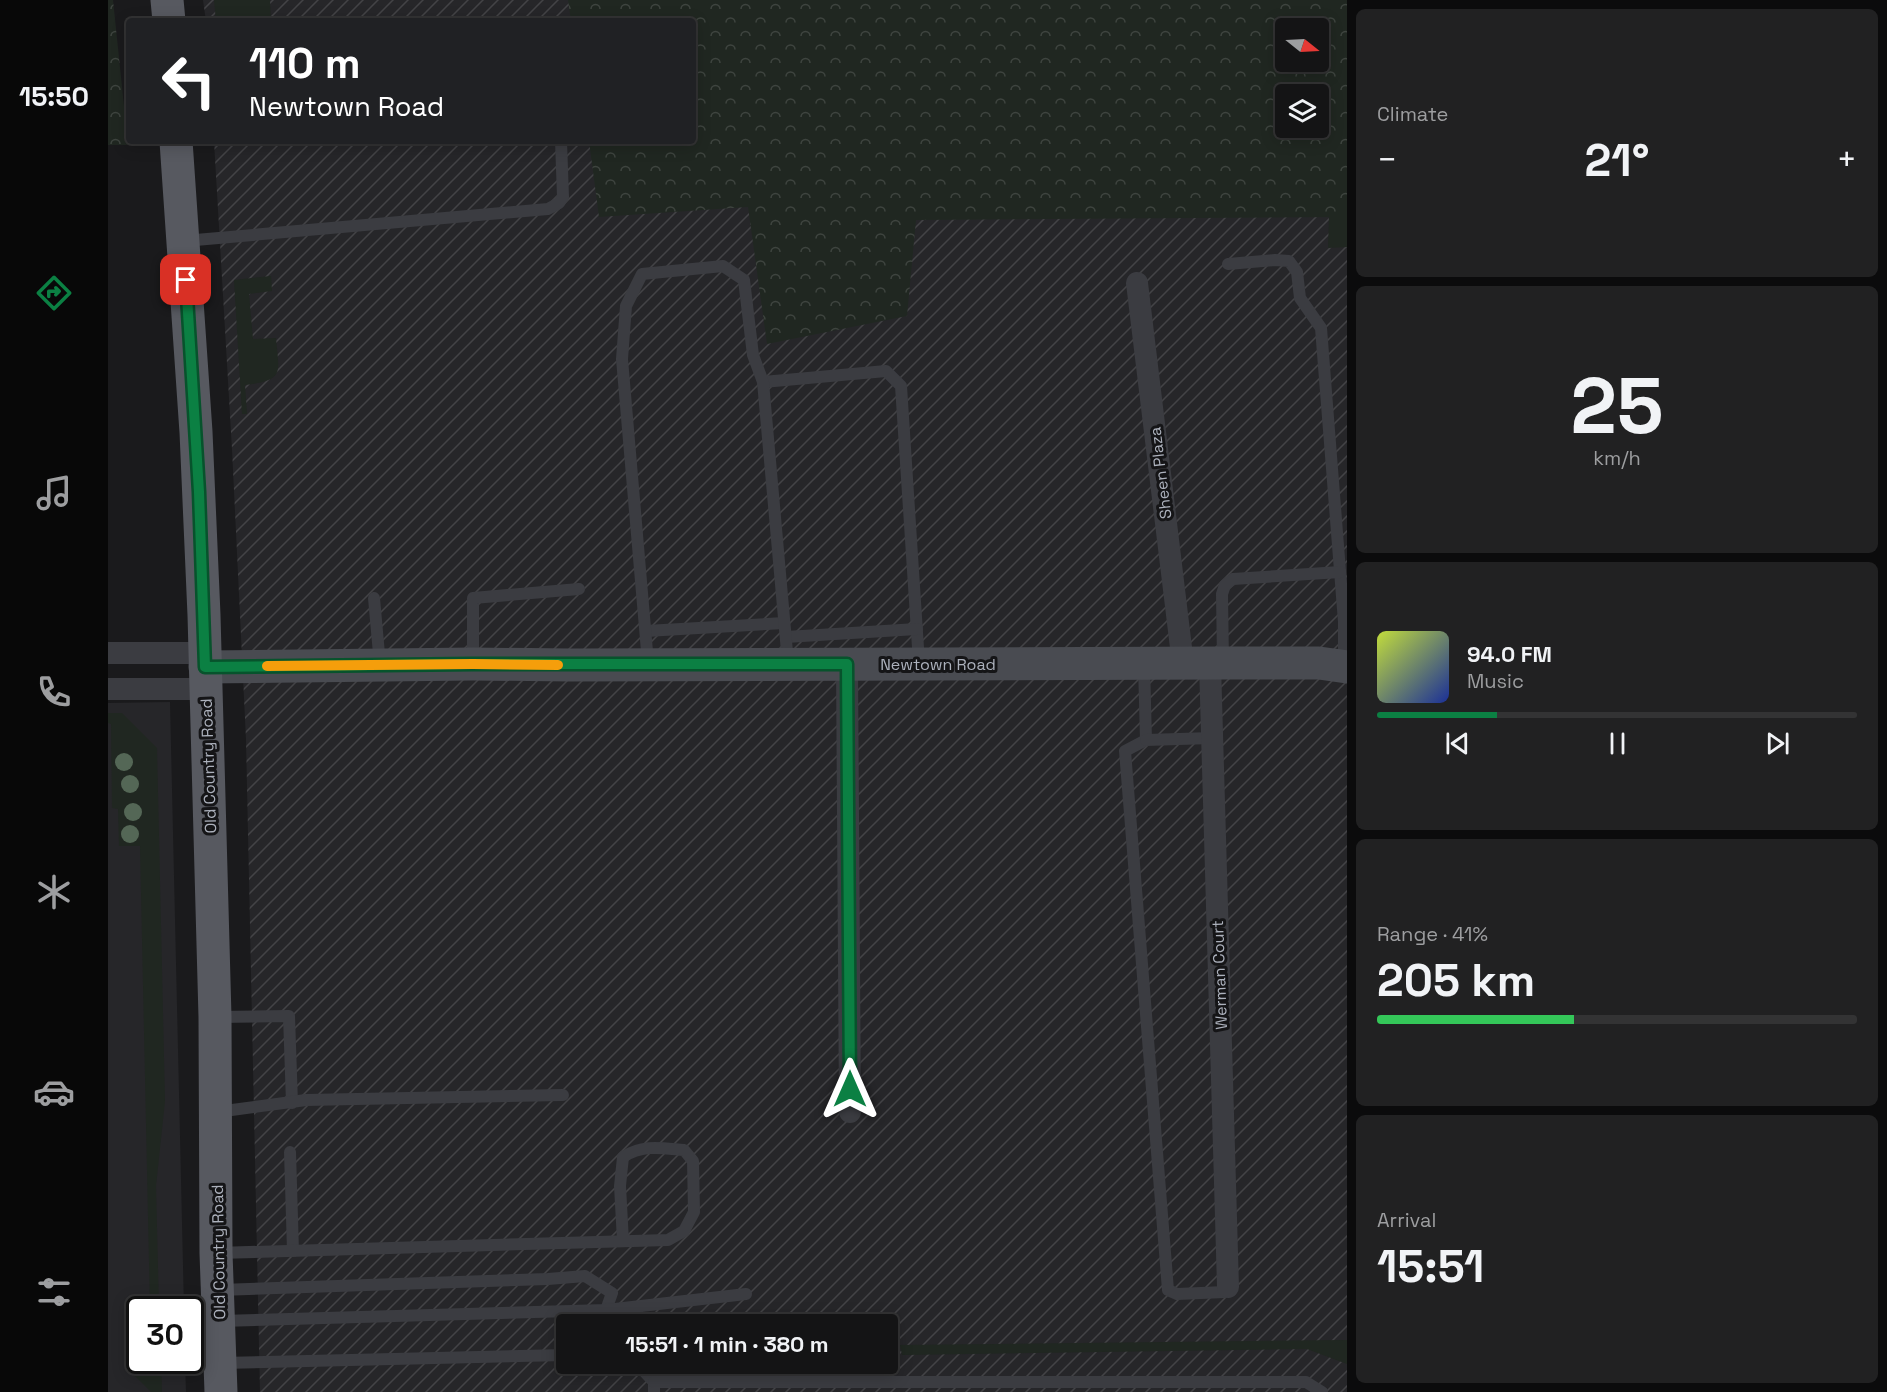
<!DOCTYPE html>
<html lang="en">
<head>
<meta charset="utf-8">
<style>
	body { margin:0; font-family:"Space Grotesk",sans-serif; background:#212122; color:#f1f3f6; height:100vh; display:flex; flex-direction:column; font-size:22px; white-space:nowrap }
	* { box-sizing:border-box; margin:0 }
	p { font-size:20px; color:#9d9ea0 }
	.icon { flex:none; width:33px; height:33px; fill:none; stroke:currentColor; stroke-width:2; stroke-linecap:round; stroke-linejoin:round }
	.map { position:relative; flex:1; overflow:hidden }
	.details { display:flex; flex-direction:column; gap:9px; padding:9px; background:#0b0b0c; width:540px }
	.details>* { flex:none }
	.hud { position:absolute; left:18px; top:18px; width:570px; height:126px; border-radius:6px; box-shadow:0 3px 15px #0003,0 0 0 2px #333334; background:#202124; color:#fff; overflow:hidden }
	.needle { width:39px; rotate:108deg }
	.fabs { position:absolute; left:1167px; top:18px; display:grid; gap:12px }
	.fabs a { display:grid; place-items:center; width:54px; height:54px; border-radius:6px; background:#141415; box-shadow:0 3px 15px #0003,0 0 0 2px #333334; font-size:30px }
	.speed { position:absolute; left:18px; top:1296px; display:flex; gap:12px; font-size:30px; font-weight:700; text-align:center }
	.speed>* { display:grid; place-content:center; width:78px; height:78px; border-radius:50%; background:#141415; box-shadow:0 3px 15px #0003,0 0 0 2px #333334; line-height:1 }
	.speed .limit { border:3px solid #111; border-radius:9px; background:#fff; color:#111 }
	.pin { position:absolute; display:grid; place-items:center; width:51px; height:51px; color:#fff; margin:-26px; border-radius:12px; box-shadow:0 3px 9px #0006 }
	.me { position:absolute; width:66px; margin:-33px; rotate:0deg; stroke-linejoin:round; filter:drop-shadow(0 0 4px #0008) }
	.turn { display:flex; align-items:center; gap:21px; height:126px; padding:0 24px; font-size:27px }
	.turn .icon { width:78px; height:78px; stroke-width:2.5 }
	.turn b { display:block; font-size:42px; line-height:51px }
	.big { font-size:45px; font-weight:800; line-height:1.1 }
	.details .tile { flex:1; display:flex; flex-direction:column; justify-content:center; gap:9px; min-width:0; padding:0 21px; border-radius:9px; background:#212122 }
	.details .dial { align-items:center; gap:0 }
	.dial b { font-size:78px; line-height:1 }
	.song { display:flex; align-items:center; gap:18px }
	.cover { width:72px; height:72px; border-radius:9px; background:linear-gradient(135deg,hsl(70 70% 55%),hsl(230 70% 35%)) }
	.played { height:6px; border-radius:3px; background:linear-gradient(90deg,#0b8043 25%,#333334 25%) }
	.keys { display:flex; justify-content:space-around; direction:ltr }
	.heat { display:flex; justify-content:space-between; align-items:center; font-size:33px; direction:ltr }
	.charge { height:9px; border-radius:4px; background:linear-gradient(90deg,#34c759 41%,#333334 0) }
	.trip { position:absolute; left:448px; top:1314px; width:342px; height:60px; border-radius:6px; background:#141415; box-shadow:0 3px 15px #0003,0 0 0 2px #333334; font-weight:800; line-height:60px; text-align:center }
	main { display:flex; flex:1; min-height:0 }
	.dock { display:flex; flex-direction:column; width:108px; justify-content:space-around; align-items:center; background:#080808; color:#9d9ea0 }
	.dock .icon { width:42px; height:42px }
	.dock .active { color:#0b8043 }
	.dock b { font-size:27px; color:#f1f3f6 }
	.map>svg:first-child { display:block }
	.built { fill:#262629 }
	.industrial { fill:url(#industrial-furrows); fill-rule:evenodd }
	.grass { fill:#202721 }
	.forest { fill:url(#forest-crowns); fill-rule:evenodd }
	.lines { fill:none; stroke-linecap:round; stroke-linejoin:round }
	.lane { stroke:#3b3c41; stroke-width:12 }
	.street { stroke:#3b3c41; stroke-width:22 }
	.secondary { stroke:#494b51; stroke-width:33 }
	.primary { stroke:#575960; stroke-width:33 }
	.tree { fill:#546756 }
	.route-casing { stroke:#07532c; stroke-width:15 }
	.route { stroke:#0b8043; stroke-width:10 }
	.slow { stroke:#f59e0b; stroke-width:10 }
	.labels { text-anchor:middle; stroke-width:6; stroke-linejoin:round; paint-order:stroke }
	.street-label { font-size:16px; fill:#acb1bc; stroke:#151517 }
</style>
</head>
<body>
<main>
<nav class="dock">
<b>15:50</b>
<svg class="icon active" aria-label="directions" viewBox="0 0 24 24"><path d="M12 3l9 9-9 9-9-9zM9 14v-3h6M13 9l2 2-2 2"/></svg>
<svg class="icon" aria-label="music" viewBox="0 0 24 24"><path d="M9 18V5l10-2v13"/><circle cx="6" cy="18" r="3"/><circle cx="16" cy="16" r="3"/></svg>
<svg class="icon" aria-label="phone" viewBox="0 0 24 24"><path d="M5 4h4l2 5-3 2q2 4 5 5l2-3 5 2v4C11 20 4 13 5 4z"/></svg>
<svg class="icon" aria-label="climate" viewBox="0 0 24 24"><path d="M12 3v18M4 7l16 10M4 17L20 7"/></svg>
<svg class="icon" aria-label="car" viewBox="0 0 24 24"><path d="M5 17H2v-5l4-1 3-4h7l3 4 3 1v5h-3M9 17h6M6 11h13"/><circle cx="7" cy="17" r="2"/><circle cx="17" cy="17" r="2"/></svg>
<svg class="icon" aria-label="filters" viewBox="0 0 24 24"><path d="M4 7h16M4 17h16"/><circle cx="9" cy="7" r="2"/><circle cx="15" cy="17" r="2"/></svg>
</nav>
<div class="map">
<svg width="1239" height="1392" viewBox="0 0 1239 1392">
	<defs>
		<pattern id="industrial-furrows" width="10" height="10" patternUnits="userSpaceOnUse" patternTransform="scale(1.5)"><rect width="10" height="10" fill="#262629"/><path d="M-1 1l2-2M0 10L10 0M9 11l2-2" fill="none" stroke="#434346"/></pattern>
		<pattern id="forest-crowns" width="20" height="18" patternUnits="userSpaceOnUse" patternTransform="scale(1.5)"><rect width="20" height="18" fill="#202721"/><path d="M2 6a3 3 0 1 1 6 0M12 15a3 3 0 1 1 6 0" fill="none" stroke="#3e443f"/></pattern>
	</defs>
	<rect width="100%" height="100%" fill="#1a1a1c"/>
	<!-- built -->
	<polygon class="built" points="62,702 76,1309 32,1310 32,1360 77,1361 78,1392 0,1392 0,703"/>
	<!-- industrial -->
	<path class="industrial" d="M95,0h1144v1392h-1087l-14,-653 -14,-290 -18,-308h479v-120h-487zM1178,28h32v34h-32zM1178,94h32v34h-32zM459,1324h321v40h-321z"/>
	<!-- grass -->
	<g class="grass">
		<polygon points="106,0 162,0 163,21 108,21"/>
		<polygon points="1221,217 1239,217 1239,247 1220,248"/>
		<path d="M163,276l1,15 -23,3 4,45 23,-1c3,36 9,42 -31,47l2,29h-5l-8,-134z"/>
		<polygon points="0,713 14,713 49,748 57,1101 48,1186 51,1309 42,1309 32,846 11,846 10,809 4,808 3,724 0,723"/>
		<polygon points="1239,1340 1239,1364 1199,1349 794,1355 792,1345"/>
		<polygon points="43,1361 53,1361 54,1392 43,1392 27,1376 29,1372 43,1372"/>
	</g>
	<!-- forest -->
	<g class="forest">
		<polygon points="0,0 5,0 20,145 0,145"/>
		<path d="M460,0h779v217l-431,3 -9,96 -140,28 -19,-137 -149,10 -10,-76h104v-120h-122zM1178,28h32v34h-32zM1178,94h32v34h-32z"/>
	</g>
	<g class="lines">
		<!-- lane -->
		<g class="lane">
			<polyline points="76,241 440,209 451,203 455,197 453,141"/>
			<polyline points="1120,264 1167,260 1181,261 1189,272 1192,298 1213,328 1236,622 1236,665"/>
			<polyline points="655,382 778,371 793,386 811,663"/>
			<polyline points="266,598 272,665"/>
			<polyline points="538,631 676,623"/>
			<polyline points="678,637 809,629"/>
			<polyline points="1115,661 1114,594 1117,585 1125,579 1232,572"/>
			<polyline points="540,663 514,359 518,306 534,274 615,266 636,280 645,355 655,382 680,663"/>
			<polyline points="365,664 365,598 471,589"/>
			<polyline points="1036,665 1038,740 1017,751 1060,1290 1069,1294 1117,1292 1120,1287"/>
			<polyline points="1038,740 1104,738"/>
			<polyline points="108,1017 181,1016 184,1103"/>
			<polyline points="109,1112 198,1100 455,1095"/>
			<polyline points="182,1152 185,1251"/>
			<path d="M109,1253l451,-13 16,-9 10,-19 -1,-51 -9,-11c-23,-2 -41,-6 -61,7l-3,29 3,55"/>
			<polyline points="112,1290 440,1279 477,1276 504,1293 498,1310"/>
			<polyline points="113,1321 498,1310 638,1294"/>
			<polyline points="113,1363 459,1355"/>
			<polyline points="529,1364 546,1382 546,1392"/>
			<polyline points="546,1382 1198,1382 1214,1392"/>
		</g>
		<!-- street -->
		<g class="street">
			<polyline points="1029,283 1075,664"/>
			<polyline points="0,653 97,653"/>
			<polyline points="739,664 742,1112"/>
			<polyline points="1102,664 1120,1287"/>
			<polyline points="0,689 98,689"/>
		</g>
		<!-- secondary -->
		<polyline class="secondary" points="97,667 365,664 462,665 1115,663 1211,663 1239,667"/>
		<!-- primary -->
		<g class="primary">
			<polyline points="59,0 61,21"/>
			<polyline points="68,141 88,432 96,615 107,1017 108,1253 113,1392"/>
		</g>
	</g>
	<!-- trees -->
	<g class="tree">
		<circle cx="16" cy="762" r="9"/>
		<circle cx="22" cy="784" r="9"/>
		<circle cx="25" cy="812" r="9"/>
		<circle cx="22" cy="834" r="9"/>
	</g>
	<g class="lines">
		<!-- route casing -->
		<g class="route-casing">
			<polyline id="route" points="78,280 91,492 97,667 365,664 739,664 742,1089"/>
		</g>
		<!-- route -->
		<use href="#route" class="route"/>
		<!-- slow -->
		<polyline class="slow" points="159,666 365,664 450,665"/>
	</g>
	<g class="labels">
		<!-- street labels -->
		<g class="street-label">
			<text transform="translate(1052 473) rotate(-97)" y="6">Sheen Plaza</text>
			<text x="830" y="670">Newtown Road</text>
			<text transform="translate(100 766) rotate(-92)" y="6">Old Country Road</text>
			<text transform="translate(1111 975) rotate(-92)" y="6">Werman Court</text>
			<text transform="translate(110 1252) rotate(-91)" y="6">Old Country Road</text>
		</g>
	</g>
</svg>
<div class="fabs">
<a><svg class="needle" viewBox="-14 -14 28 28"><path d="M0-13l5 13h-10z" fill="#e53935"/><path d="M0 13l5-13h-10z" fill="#9d9ea0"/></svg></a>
<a><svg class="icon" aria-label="layers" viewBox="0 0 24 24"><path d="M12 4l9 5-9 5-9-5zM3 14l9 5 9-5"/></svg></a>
</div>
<div class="speed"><div class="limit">30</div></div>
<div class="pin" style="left:78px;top:280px;background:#d93025"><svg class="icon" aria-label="arrive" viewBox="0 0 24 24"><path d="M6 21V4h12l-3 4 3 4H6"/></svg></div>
<svg class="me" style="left:742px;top:1089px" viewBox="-20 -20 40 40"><path d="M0-17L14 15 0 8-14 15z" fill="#0b8043" stroke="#fff" stroke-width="4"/></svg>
<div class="trip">15:51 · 1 min · 380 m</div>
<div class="hud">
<div class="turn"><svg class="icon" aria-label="left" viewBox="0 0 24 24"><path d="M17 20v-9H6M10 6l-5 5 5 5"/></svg><div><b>110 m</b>Newtown Road</div></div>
</div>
</div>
<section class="details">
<div class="tile"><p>Climate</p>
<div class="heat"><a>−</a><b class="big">21°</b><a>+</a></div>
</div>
<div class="tile dial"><b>25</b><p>km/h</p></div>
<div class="tile">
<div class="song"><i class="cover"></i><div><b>94.0 FM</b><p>Music</p></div></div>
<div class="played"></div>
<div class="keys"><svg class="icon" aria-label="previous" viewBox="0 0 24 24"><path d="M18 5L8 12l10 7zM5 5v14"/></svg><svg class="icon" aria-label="pause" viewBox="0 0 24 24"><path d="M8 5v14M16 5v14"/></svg><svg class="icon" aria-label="next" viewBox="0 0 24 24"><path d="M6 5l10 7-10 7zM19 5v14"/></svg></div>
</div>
<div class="tile"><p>Range · 41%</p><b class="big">205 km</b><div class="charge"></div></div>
<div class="tile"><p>Arrival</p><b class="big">15:51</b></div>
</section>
</main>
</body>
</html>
